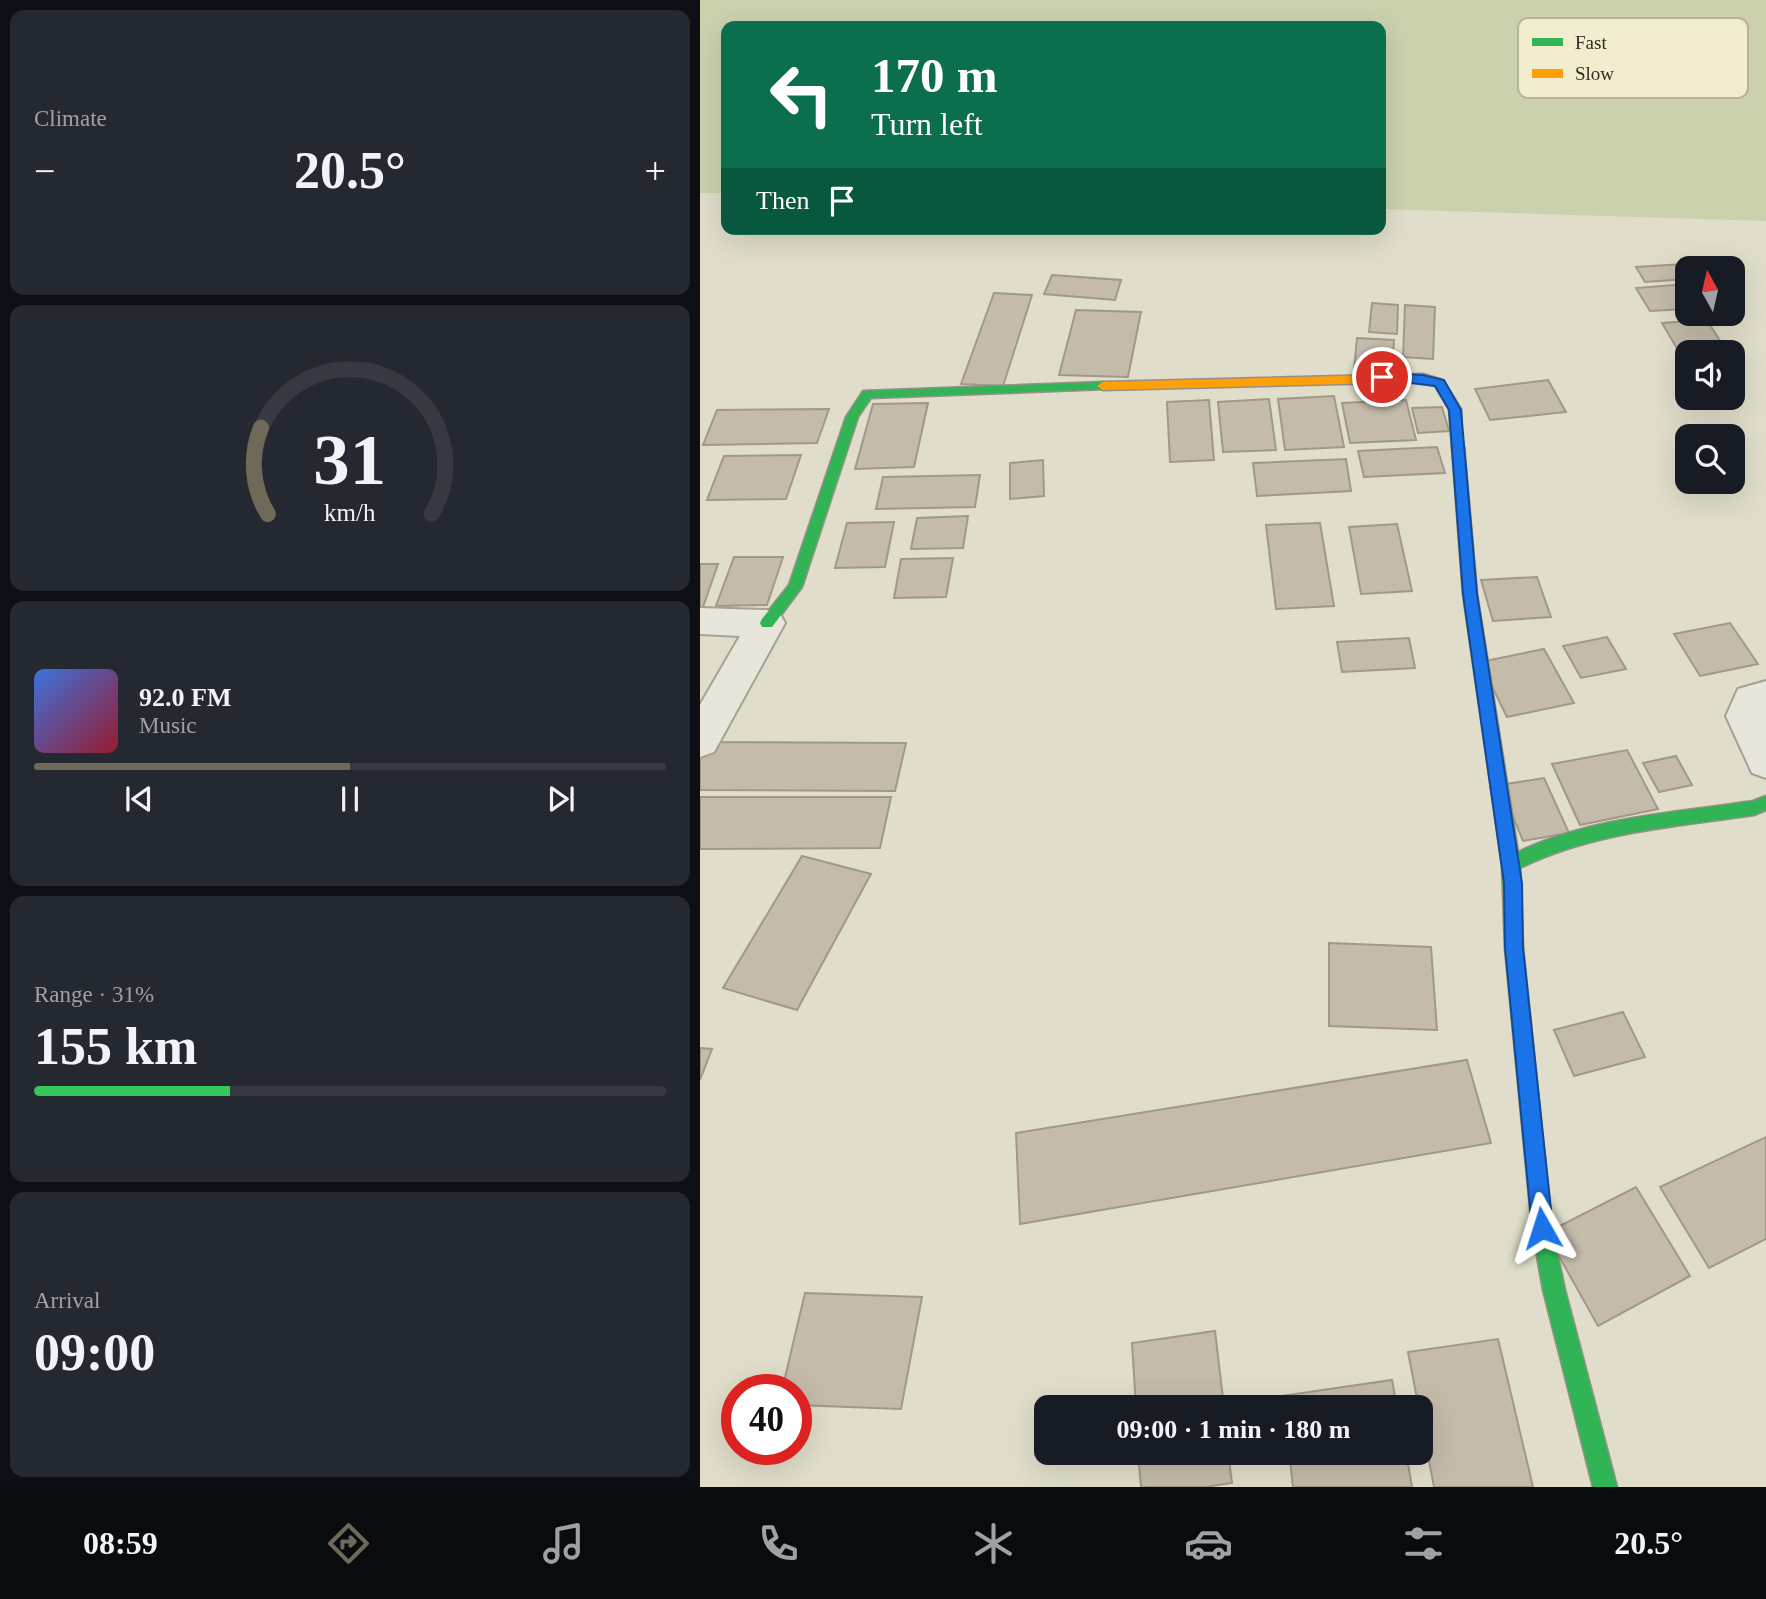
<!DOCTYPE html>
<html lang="en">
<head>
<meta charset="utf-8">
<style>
	body { margin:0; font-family:"Times New Roman",serif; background:#242831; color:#f1f3f6; height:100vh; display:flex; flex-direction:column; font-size:26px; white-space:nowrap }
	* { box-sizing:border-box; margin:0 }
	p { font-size:23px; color:#9ea1a6 }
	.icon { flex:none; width:38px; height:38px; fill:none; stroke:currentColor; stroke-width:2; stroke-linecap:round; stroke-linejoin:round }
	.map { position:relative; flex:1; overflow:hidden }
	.side { display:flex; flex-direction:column; gap:10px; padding:10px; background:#0d0f14; width:700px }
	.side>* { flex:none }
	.banner { position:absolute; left:21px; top:21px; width:665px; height:214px; border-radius:14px; box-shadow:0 7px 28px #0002; background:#0b6e4f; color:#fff; overflow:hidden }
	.needle { width:46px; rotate:352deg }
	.fabs { position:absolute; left:975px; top:256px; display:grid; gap:14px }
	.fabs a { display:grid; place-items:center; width:70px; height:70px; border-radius:14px; background:#171b24; box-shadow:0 7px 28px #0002; font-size:35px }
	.speed { position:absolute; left:21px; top:1374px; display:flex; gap:14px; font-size:35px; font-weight:700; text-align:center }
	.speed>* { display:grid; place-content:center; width:91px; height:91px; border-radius:50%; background:#171b24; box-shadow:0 7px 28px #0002; line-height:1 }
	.speed .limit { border:10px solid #d22; background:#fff; color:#111 }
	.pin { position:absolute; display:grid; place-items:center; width:60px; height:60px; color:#fff; margin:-30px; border:4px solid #fff; border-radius:50%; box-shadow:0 2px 7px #0007 }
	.me { position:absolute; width:77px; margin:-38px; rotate:354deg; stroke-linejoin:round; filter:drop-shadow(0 0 5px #0008) }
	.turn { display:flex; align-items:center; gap:24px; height:147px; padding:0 35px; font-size:32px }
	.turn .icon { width:91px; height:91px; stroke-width:2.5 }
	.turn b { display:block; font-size:49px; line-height:60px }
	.then { display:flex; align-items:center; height:66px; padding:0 35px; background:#0003; gap:14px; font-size:26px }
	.big { font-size:52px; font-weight:700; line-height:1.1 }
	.side .widget { flex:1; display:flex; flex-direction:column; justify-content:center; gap:10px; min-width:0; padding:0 24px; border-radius:14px; background:#242831 }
	.side .dial { align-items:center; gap:0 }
	.dial svg { height:182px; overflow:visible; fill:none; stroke:#363941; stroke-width:7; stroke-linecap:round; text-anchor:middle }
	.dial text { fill:#f1f3f6; stroke:none }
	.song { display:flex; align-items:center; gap:21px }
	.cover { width:84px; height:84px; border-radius:10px; background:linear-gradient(135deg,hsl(220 70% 55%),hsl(350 70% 35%)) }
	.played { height:7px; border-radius:4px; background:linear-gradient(90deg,#6f695a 50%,#363941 50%) }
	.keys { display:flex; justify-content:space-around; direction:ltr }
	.heat { display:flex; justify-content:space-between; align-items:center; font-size:38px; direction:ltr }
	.charge { height:10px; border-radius:5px; background:linear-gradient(90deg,#34c759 31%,#363941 0) }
	.trip { position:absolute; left:334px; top:1395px; width:399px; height:70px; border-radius:14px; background:#171b24; box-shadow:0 7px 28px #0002; font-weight:700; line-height:70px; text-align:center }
	.tab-bar { display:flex; height:112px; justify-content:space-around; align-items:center; background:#090b0e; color:#9ea1a6 }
	.tab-bar .icon { width:49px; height:49px }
	.tab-bar .selected { color:#6f695a }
	.tab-bar b { font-size:32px; color:#f1f3f6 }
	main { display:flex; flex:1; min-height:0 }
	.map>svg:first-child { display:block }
	.green { fill:#cbd1ad }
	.building { fill:#c4bbab; stroke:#a0998a; stroke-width:2 }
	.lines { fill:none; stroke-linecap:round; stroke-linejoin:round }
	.street-casing { stroke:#a5a193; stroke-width:4 }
	.fast-casing { stroke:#959184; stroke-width:3 }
	.slow-casing { stroke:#959184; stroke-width:3 }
	.street { fill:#e8e6db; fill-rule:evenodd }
	.fast { fill:#30b455; fill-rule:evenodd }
	.slow { fill:#ff9f0a; fill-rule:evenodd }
	.route { fill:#1a73e8; stroke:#114b97; stroke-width:2 }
	.key { fill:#f2edcf; stroke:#b8b29a; stroke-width:2 }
	.key-label { font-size:19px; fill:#322a1d }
</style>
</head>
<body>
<main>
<section class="side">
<div class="widget"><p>Climate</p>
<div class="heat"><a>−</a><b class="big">20.5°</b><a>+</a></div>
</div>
<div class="widget dial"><svg viewBox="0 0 100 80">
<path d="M14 69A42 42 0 1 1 86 69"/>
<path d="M14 69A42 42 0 0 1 11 31" stroke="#6f695a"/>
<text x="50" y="56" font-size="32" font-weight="700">31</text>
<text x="50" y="72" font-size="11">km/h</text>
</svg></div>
<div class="widget">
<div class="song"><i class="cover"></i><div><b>92.0 FM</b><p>Music</p></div></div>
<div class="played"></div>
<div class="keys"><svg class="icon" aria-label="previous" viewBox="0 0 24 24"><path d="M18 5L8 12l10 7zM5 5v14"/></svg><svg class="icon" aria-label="pause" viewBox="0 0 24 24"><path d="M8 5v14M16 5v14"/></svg><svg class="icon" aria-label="next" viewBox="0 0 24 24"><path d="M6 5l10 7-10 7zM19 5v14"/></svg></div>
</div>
<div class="widget"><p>Range · 31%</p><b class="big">155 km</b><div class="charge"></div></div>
<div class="widget"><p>Arrival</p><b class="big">09:00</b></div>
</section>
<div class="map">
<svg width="1066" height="1487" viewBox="0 0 1066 1487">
	<rect width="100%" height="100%" fill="#e0ddca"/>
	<!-- green -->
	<polygon class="green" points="0,0 1066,0 1066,221 681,209 681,26 26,26 26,193 0,193"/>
	<!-- building -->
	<g class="building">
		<polygon points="984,264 987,279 945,282 936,267"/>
		<polygon points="352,275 421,280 415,300 344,294"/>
		<polygon points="987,284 987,309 950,311 936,288"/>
		<polygon points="294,293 332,295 303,386 261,384"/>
		<polygon points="672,303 698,305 697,334 669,332"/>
		<polygon points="705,305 735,307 733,359 703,357"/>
		<polygon points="376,310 441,312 428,377 359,375"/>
		<polygon points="1007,320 1027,352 987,352 985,362 962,323"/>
		<polygon points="657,338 694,340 692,372 654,369"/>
		<polygon points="848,380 866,412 790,420 775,389"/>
		<polygon points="634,396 644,447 585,450 578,399"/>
		<polygon points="569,399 576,450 523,452 518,402"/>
		<polygon points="509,400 514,460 470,462 467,402"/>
		<polygon points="706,400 716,440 650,443 642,403"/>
		<polygon points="228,403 214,467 155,469 173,404"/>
		<polygon points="742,407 749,431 718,433 712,408"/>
		<polygon points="129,409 117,443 3,445 17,410"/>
		<polygon points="737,447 745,473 664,477 658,451"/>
		<polygon points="101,455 86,499 7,500 24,456"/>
		<polygon points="646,459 651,491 557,496 553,463"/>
		<polygon points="343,460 344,496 310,499 310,463"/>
		<polygon points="280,475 275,507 176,509 183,477"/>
		<polygon points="268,516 263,548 211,549 217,518"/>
		<polygon points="194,522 185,567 135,568 147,523"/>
		<polygon points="620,523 634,606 576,609 566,525"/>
		<polygon points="697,524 712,591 661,594 649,527"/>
		<polygon points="34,557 83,557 67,605 16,606"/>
		<polygon points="253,558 246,597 194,598 201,559"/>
		<polygon points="0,564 18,564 2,610 0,610"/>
		<polygon points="837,577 851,617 793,621 781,580"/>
		<polygon points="1030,623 1058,664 1000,676 974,634"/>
		<polygon points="907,637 926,669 881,678 863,646"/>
		<polygon points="709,638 715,668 642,672 637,642"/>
		<polygon points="844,649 874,703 807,717 780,662"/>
		<polygon points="6,742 206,743 195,791 0,790 0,760"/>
		<polygon points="927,750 958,809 880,825 852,764"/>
		<polygon points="976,756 992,785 959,792 943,763"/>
		<polygon points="844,778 869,833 823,841 800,785"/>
		<polygon points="0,797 191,797 180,848 0,849"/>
		<polygon points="102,856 171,874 97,1010 23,988"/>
		<polygon points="629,943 731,947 737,1030 629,1026"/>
		<polygon points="923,1012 945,1057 874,1076 854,1030"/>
		<polygon points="0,1048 12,1049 0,1080"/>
		<polygon points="767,1060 791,1143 320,1224 316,1133"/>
		<polygon points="1066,1137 1066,1239 1009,1268 960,1187"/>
		<polygon points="936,1187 990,1276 898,1326 846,1233"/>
		<polygon points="105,1293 222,1297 201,1409 96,1405 96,1390 82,1390"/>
		<polygon points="515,1331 524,1407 436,1407 432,1343"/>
		<polygon points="798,1339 833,1487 734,1487 708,1352"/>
		<polygon points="692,1380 697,1407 583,1407 581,1396"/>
		<polygon points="438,1452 528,1452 532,1483 505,1487 441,1487"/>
		<polygon points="589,1452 706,1452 712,1487 593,1487"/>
	</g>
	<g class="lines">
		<!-- street casing -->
		<g class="street-casing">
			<g id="street">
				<polygon points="0,608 67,610 80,614 85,623 14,752 0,757 0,705 40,636 0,634"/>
				<polygon points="1066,681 1066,778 1052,773 1026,716 1038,689"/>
			</g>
		</g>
		<!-- fast casing -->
		<g class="fast-casing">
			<g id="fast">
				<polygon points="403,382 407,383 407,389 171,398 158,417 102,587 72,627 62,627 60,623 62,619 89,585 146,417 163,391"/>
				<path d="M758,443l6,4 13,147 41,258c73,-35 155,-39 235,-51l13,-5v14l-12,5c-80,12 -161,17 -234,53l3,80 29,280 13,62 52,197h-24l-50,-197 -11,-62 -27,-280 -3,-84 -39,-270 -11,-147z"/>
			</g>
		</g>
		<!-- slow casing -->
		<g class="slow-casing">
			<polygon id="slow" points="723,374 743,380 761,409 762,450 754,450 752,447 749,409 735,386 722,382 403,390 397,386 403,382"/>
		</g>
		<!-- street -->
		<use href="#street" class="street"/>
		<!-- fast -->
		<use href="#fast" class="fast"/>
		<!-- slow -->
		<use href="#slow" class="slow"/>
	</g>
	<!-- route -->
	<polygon class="route" points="682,373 723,375 744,380 761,410 777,594 822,883 823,948 853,1228 850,1235 842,1238 835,1235 832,1228 805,948 804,883 763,594 749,410 735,386 678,379 676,377"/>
	<!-- legend -->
	<rect x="818" y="18" width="230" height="80" rx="10" class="key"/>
	<rect x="832" y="38" width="31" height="8" fill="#30b455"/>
	<rect x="832" y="69" width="31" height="9" fill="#ff9f0a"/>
	<g class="key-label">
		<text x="875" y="49">Fast</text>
		<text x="875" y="80">Slow</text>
	</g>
</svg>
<div class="fabs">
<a><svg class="needle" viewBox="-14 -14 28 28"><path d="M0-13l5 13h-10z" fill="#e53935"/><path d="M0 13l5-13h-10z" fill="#9ea1a6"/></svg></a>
<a><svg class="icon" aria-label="sound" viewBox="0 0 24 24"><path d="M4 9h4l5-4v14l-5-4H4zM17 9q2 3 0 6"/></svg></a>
<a><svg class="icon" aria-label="search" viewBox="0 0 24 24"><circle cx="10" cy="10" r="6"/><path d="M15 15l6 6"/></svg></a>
</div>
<div class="speed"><div class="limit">40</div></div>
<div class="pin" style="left:682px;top:377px;background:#d93025"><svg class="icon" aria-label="arrive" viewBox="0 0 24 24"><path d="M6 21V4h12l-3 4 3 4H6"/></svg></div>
<svg class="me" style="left:842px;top:1228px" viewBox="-20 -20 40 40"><path d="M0-17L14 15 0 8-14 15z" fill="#1a73e8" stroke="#fff" stroke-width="4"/></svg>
<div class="trip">09:00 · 1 min · 180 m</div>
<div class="banner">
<div class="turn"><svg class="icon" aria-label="left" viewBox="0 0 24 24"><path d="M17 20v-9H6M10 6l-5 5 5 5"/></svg><div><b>170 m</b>Turn left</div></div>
<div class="then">Then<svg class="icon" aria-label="arrive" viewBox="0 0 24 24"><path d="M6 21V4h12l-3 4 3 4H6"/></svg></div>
</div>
</div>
</main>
<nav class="tab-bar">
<b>08:59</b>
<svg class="icon selected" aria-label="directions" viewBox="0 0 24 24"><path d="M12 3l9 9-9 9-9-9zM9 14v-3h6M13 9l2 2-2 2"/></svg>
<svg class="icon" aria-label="music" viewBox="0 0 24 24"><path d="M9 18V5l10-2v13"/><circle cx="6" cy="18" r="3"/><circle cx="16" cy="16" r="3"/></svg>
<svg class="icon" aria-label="phone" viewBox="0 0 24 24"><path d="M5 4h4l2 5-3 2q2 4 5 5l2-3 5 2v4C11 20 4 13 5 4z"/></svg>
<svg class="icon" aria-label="climate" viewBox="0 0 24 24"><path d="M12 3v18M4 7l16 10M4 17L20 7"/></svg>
<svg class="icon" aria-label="car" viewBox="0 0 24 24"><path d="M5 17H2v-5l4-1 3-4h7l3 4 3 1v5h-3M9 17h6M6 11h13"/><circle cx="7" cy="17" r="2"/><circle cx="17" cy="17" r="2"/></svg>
<svg class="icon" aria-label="filters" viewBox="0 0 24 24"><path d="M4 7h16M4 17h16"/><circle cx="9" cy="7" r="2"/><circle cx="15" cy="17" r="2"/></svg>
<b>20.5°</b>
</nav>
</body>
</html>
